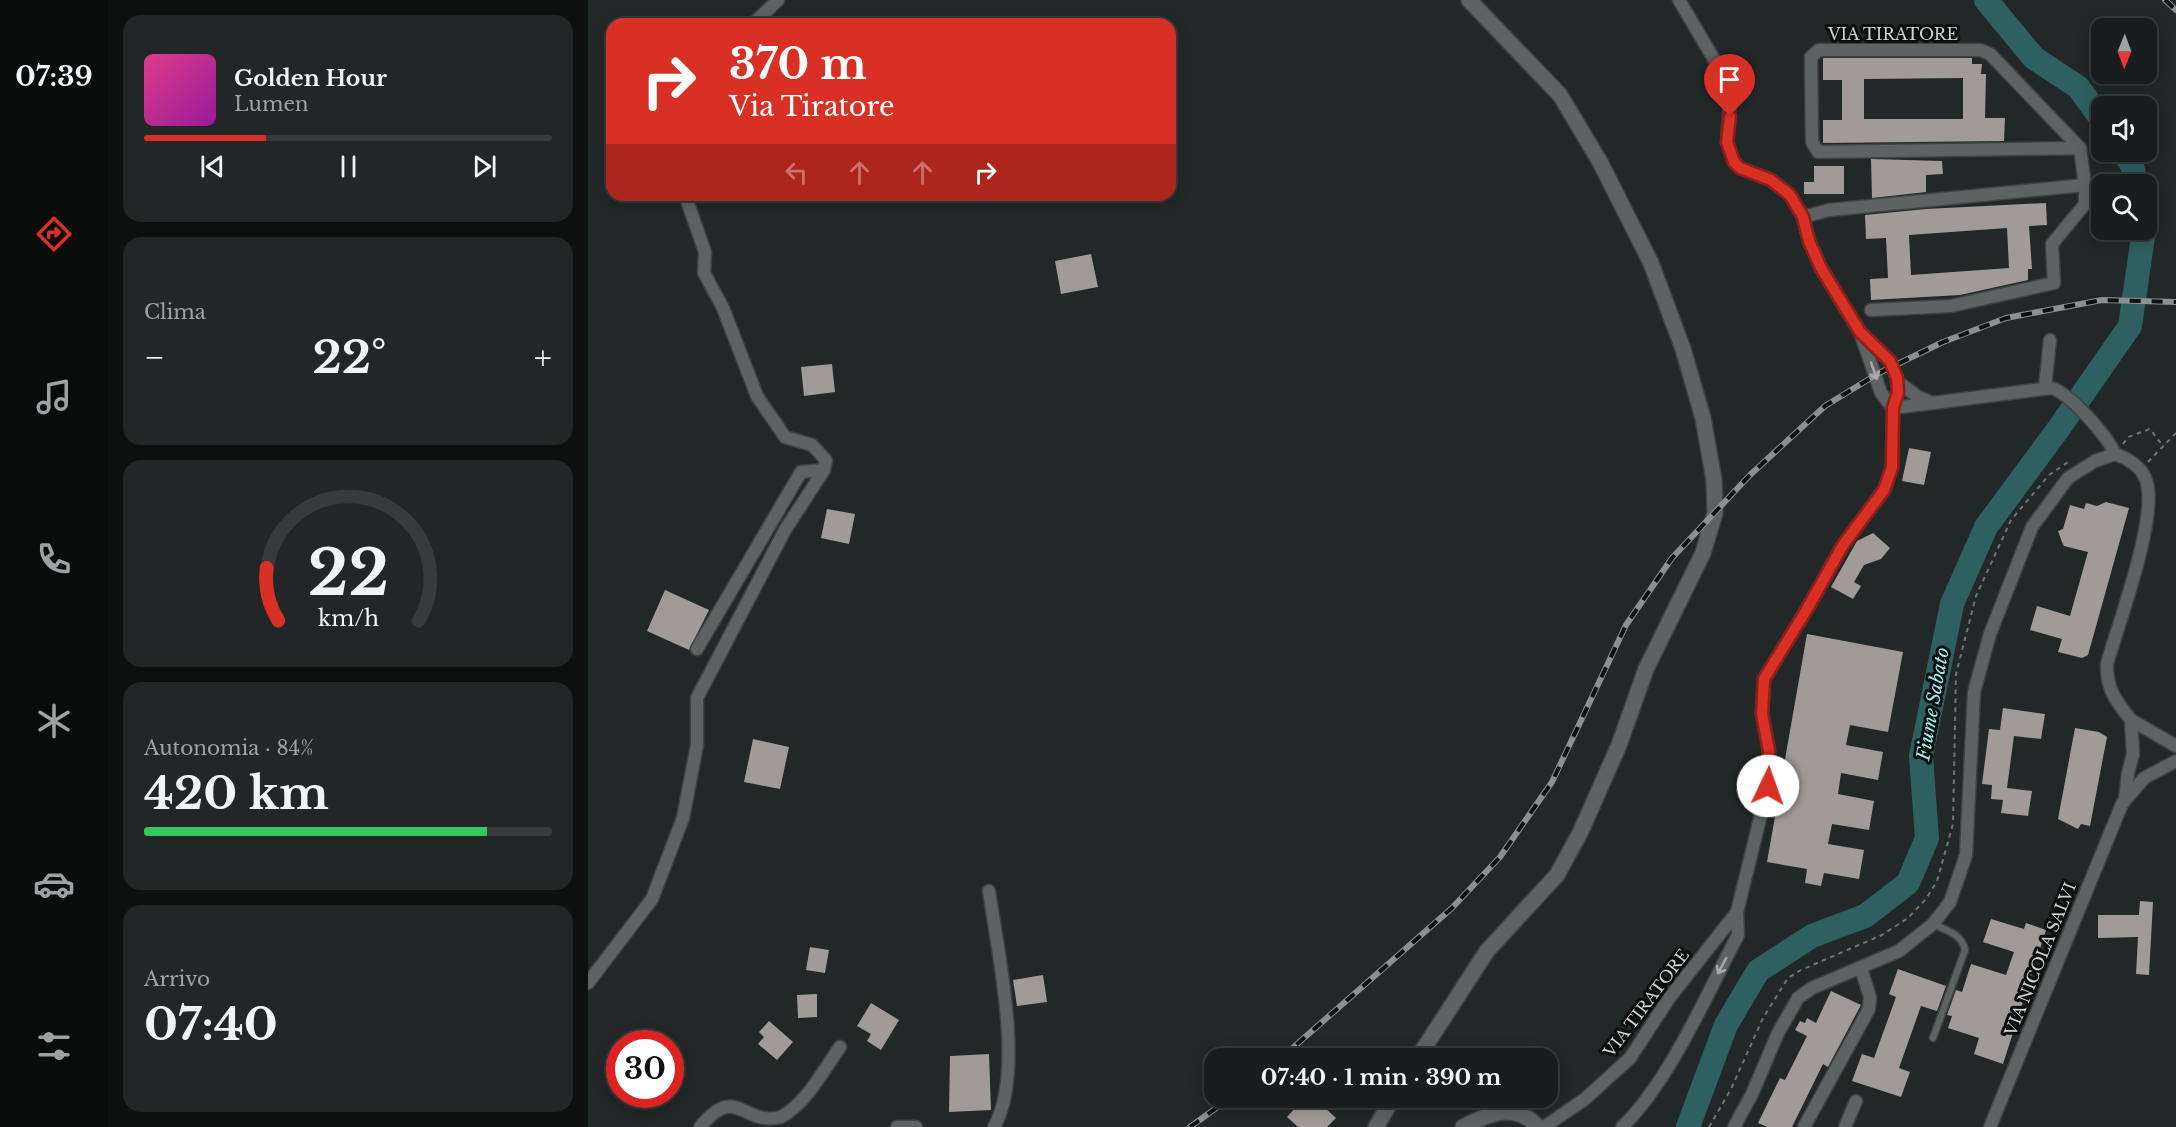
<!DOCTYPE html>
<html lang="it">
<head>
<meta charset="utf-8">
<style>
	body { margin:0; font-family:"Libre Baskerville",serif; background:#232626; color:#f1f3f6; height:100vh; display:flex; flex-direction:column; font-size:22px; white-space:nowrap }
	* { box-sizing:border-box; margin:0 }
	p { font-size:20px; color:#9fa2a4 }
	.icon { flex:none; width:33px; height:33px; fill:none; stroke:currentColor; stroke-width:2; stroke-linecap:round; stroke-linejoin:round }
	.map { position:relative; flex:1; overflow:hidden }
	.sheet { display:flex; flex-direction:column; gap:15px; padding:15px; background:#0e1010; width:480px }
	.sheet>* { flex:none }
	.top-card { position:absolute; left:18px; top:18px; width:570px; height:183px; border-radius:18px; box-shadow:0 3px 15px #0003,0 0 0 2px #383b3b; background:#d93025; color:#fff; overflow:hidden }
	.needle { width:39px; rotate:181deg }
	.fabs { position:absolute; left:1503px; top:18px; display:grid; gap:12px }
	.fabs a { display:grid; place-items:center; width:66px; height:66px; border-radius:12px; background:#1a1d1d; box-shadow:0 3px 15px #0003,0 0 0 2px #383b3b; font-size:30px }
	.speed { position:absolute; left:18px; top:1030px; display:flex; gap:12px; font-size:30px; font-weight:700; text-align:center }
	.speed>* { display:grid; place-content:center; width:78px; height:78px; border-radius:50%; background:#1a1d1d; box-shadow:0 3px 15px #0003,0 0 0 2px #383b3b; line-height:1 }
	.speed .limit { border:9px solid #d22; background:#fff; color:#111 }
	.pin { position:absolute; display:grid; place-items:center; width:51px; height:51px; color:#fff; margin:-62px -26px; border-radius:50% 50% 50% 0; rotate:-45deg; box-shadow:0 0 6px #0007 }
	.pin .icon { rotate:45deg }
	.me { position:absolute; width:66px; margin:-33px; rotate:3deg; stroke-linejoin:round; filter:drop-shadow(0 0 4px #0008) }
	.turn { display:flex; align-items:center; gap:21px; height:126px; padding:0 24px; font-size:27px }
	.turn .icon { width:78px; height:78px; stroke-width:2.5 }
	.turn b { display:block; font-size:42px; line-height:51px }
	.lanes { display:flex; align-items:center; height:57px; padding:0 24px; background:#0003; justify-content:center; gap:30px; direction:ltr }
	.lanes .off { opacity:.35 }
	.big { font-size:45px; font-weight:800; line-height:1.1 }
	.sheet .card { flex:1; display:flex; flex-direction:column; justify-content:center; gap:9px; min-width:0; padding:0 21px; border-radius:18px; background:#232626 }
	.sheet .dial { align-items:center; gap:0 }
	.dial svg { height:156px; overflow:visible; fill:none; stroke:#383b3b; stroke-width:7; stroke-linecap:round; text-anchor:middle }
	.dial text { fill:#f1f3f6; stroke:none }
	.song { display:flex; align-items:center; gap:18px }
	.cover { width:72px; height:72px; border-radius:9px; background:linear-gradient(135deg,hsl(330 70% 55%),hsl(300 70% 35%)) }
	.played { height:6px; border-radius:3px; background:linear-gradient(90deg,#d93025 30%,#383b3b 30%) }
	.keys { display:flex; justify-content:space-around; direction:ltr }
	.heat { display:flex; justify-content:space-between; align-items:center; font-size:33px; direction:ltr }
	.charge { height:9px; border-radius:4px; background:linear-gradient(90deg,#34c759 84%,#383b3b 0) }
	.trip { position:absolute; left:616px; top:1048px; width:354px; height:60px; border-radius:18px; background:#1a1d1d; box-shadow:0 3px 15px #0003,0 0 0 2px #383b3b; font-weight:800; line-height:60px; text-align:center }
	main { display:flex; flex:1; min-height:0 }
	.tab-bar { display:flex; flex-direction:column; width:108px; justify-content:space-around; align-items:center; background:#0a0c0c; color:#9fa2a4 }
	.tab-bar .icon { width:42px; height:42px }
	.tab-bar .selected { color:#d93025 }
	.tab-bar b { font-size:27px; color:#f1f3f6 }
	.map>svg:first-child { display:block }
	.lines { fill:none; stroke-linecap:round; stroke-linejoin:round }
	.river { stroke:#2e6061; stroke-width:24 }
	.building { fill:#a09b99; fill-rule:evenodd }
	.lane-casing { stroke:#3f4242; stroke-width:9 }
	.street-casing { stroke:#3f4242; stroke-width:15 }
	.secondary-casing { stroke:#3f4242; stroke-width:18 }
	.path { stroke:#707474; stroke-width:2; stroke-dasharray:4.5 4.5; stroke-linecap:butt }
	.lane { stroke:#5d6363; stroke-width:6 }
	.street { stroke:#5d6363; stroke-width:12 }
	.secondary { stroke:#5d6363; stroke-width:15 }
	.rail-casing { stroke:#8c9090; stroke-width:6 }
	.rail { stroke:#0d0f0f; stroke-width:4; stroke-dasharray:11; stroke-linecap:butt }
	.oneway { stroke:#a7abab }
	.route-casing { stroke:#8d1f18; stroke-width:15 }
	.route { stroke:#d93025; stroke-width:10 }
	.labels { text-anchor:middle; stroke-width:6; stroke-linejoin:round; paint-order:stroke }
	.street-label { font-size:16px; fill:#cfd2d2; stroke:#0d0f0f }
	.water-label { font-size:18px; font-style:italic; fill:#9df4f5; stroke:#0d0f0f }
</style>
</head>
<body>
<main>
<nav class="tab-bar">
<b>07:39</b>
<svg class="icon selected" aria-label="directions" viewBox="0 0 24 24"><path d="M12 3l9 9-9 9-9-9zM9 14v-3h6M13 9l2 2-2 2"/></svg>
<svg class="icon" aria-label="music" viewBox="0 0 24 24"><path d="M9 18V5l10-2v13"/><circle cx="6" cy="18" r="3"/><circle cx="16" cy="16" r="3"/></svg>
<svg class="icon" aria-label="phone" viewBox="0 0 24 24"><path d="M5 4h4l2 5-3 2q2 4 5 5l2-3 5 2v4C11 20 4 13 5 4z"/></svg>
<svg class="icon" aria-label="climate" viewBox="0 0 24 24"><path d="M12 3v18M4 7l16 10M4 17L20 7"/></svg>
<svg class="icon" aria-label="car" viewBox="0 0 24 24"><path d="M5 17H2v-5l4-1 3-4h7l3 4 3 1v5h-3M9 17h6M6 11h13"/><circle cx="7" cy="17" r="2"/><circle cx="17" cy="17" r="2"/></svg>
<svg class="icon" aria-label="filters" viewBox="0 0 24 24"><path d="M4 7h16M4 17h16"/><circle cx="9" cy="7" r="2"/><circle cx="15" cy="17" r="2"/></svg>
</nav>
<section class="sheet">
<div class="card">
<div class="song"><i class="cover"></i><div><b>Golden Hour</b><p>Lumen</p></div></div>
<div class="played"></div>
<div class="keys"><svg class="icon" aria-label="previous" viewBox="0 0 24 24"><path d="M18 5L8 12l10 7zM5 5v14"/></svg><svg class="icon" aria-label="pause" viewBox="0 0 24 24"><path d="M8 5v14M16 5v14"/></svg><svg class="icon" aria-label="next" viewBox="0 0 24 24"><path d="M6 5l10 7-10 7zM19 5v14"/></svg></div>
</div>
<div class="card"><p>Clima</p>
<div class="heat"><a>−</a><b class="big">22°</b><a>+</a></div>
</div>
<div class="card dial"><svg viewBox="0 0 100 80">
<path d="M14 69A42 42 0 1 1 86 69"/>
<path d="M14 69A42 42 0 0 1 8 42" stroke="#d93025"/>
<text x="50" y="56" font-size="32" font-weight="700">22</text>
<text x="50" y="72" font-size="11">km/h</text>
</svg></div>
<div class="card"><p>Autonomia · 84%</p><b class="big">420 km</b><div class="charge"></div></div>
<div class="card"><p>Arrivo</p><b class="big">07:40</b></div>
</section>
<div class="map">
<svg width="1588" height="1127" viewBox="0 0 1588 1127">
	<rect width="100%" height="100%" fill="#222727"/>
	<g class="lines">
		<!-- river -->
		<g class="river">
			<polyline points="1398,0 1446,58 1490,87 1514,120"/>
			<polyline points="1535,152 1543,163 1549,184"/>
			<polyline points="1100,1127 1138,1025 1170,971 1224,936 1277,916 1320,883 1339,838 1333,756 1364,604 1398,527 1471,428 1542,326 1556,230"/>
		</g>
	</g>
	<!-- building -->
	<g class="building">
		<path d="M1235,58h149v6h10l-1,10h5l-1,44h20l-1,23 -181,2v-23h19v-40h-19zM1375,78v41h-99v-40z"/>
		<polygon points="1283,159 1354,161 1355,174 1338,175 1338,192 1284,198"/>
		<polygon points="1226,166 1256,166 1256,194 1216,194 1216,182 1226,182"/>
		<path d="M1458,203l1,22 -18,1 3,43h-4v11l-68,15 -89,5 -1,-21 18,-1 -2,-40 -20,1 -1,-24 61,-6zM1419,228l2,40 -98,7 -2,-40z"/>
		<polygon points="503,254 510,287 473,294 467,261"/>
		<polygon points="244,364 247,392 216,396 213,367"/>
		<polygon points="1321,448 1343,452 1336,485 1314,481"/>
		<polygon points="1518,502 1541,508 1500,655 1494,658 1470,652 1474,639 1442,630 1449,606 1482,616 1500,552 1476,546 1474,542 1470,531 1475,529 1482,505 1496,509 1498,503 1509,506"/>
		<polygon points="239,509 267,514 261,544 233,538"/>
		<polygon points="1285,533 1302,548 1293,559 1276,565 1266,582 1273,586 1265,599 1243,587 1269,541"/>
		<polygon points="77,590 121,610 101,650 59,631"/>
		<polygon points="1219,634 1315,652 1300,732 1262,725 1258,745 1295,752 1290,780 1253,773 1250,794 1286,801 1281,830 1244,824 1240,844 1276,850 1271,879 1236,873 1233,886 1217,883 1219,869 1179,862"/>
		<polygon points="1415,708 1457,714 1453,739 1426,736 1419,788 1444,791 1440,816 1413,813 1415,800 1403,799 1404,785 1394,784 1401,729 1412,730"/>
		<polygon points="1487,728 1511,732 1519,737 1502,826 1493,824 1490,829 1470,819"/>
		<polygon points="165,739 201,747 192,789 156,782"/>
		<polygon points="1552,901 1565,902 1561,975 1548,974 1550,937 1510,938 1510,915 1551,915"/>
		<polygon points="1403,919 1436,929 1438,923 1458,930 1415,1064 1386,1054 1391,1038 1360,1028 1364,1016 1359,1015 1368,990 1374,992 1383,964 1418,975 1426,952 1395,942"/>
		<polygon points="222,947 241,950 237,973 218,970"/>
		<polygon points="1310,969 1358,986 1349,1011 1333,1006 1311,1068 1322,1072 1313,1097 1264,1081 1274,1054 1286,1058 1308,997 1301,994"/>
		<polygon points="455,975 459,1002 429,1006 425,980"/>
		<polygon points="1243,991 1273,1005 1240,1067 1235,1064 1204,1127 1179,1127 1170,1123 1192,1078 1197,1080 1219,1036 1207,1030 1212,1021 1217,1023 1219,1018 1228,1023"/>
		<polygon points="229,994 229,1017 210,1018 209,995"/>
		<polygon points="283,1003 311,1020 293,1050 279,1041 283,1034 269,1026"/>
		<polygon points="181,1021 205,1042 189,1060 170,1044 176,1037 171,1032"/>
		<polygon points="401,1054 403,1110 361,1112 362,1056"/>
		<polygon points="716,1098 726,1098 748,1118 739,1127 710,1127 699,1117"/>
	</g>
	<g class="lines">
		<!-- lane casing -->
		<g class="lane-casing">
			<path id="lane" d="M1345,924c13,6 29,10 32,26l-32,88"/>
		</g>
		<!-- street casing -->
		<g class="street-casing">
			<g id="street">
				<polyline points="1091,0 1140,83 1142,103 1139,142 1146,162 1152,168 1183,180 1202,195 1215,217 1221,241 1233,268 1272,332 1293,393 1305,408"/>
				<polyline points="165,24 190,0"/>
				<polyline points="1492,148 1402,54 1392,50 1231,50 1223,57 1224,142 1230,152 1492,148 1497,185"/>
				<polyline points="1215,217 1241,210 1497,185 1497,204 1464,244 1466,283 1363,306 1283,310"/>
				<polyline points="1309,381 1330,397 1345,403"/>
				<polyline points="1457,387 1462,340"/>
				<path d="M1305,408l158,-20c19,5 56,48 64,66"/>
				<path d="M1527,454c12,4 27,13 31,26 13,36 -28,144 -39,184 -1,25 9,37 24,56"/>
				<polyline points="109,649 213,472 236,470"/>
				<polyline points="1537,799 1540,773 1545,754 1543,720 1588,746"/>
				<path d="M401,891c9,62 36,182 5,236"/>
				<polyline points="0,983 64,899 95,818 109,745 109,698 197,530 236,470 238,460 224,445 197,437 169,396 135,308 116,273 117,252 97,195"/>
				<path d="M112,1127c37,-45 43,0 81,-10 26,-14 43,-48 59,-70"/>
				<polyline points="309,1127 328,1127"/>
				<polyline points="956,1127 997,1099 1042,1058 1082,997 1149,912 1180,786 1181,751 1174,713 1176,679 1219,609 1255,545 1296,490 1304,467 1305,408 1310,392 1309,378 1302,361 1272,332"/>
				<path d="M1034,1127c47,-45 85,-133 116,-192l-1,-23"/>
				<polyline points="1146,1127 1164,1094 1190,1033 1210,998 1224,988 1311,951 1345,924 1362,902 1378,855 1386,692 1402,634 1444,527 1480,478 1507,461 1527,454"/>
				<polyline points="1216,1127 1281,1009 1282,997 1273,969"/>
				<polyline points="1257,1127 1268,1101"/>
				<polyline points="1402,1127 1534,804 1556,778 1588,761"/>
			</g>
		</g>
		<!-- secondary casing -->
		<g class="secondary-casing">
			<g id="secondary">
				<polyline points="829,1059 899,951 969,875 993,831 1031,745 1058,669 1115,553 1127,513 1126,480 1115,418 1095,349 1063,263 1012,162 972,95 881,0"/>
				<polyline points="788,1127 805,1098"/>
				<path d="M875,1127c25,-13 52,-26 75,0"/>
			</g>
		</g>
		<!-- path -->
		<g class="path">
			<polyline points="1535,444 1540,437 1562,429 1575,446"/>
			<polyline points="1560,462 1588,433"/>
			<polyline points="1121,1127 1143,1089 1175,1018 1200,978 1213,970 1294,935 1320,918 1338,899 1349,881 1365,824 1368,674 1388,596 1423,520 1461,475 1483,460"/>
		</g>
		<!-- lane -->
		<use href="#lane" class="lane"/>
		<!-- street -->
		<use href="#street" class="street"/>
		<!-- secondary -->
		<use href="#secondary" class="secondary"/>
		<!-- rail casing -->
		<g class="rail-casing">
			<g id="rail">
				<polyline points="1577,0 1588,10"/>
				<polyline points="692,1059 864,908 912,857 964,782 1038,625 1084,558 1162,475 1237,406 1291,373 1355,342 1418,318 1514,300 1588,302"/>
				<polyline points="602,1127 642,1098"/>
			</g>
		</g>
		<!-- rail -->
		<use href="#rail" class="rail"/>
	</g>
	<!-- one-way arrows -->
	<defs><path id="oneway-shaft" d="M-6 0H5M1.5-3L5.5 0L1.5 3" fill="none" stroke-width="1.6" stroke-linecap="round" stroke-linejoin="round" transform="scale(1.5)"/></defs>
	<g class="oneway">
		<use href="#oneway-shaft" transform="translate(1286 371) rotate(71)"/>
		<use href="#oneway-shaft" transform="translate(1134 966) rotate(118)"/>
	</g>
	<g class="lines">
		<!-- route casing -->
		<g class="route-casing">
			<polyline id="route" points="1142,116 1139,142 1146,162 1152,168 1183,180 1202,195 1215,217 1221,241 1233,268 1272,332 1302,361 1309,378 1310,392 1305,408 1304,467 1296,490 1255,545 1219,609 1176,679 1174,714 1181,751 1180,786"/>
		</g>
		<!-- route -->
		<use href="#route" class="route"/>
	</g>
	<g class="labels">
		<!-- street labels -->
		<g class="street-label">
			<text x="1305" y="40">VIA TIRATORE</text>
			<text transform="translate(1452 959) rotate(-68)" y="6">VIA NICOLA SALVI</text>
			<text transform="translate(1058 1003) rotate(-53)" y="6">VIA TIRATORE</text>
		</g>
		<!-- water labels -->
		<g class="water-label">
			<text transform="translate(1345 704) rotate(-80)" y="6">Fiume Sabato</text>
		</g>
	</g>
</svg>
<div class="fabs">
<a><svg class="needle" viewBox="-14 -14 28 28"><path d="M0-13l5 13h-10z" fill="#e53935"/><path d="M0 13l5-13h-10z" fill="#9fa2a4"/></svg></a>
<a><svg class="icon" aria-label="sound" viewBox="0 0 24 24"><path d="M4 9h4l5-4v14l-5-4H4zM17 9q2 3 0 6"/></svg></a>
<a><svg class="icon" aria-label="search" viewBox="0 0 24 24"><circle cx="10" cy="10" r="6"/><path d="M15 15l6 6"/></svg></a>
</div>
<div class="speed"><div class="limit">30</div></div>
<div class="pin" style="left:1142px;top:116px;background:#d93025"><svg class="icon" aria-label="arrive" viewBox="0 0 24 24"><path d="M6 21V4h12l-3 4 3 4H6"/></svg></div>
<svg class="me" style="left:1180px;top:786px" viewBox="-20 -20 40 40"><circle r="19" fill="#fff"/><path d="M0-13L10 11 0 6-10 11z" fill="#d93025"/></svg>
<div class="trip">07:40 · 1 min · 390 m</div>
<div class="top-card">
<div class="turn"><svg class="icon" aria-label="right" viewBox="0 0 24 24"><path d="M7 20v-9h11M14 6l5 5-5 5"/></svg><div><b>370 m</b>Via Tiratore</div></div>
<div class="lanes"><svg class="icon off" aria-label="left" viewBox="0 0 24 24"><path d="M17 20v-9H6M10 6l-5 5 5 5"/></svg><svg class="icon off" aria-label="ahead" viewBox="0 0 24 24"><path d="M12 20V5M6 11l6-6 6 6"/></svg><svg class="icon off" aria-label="ahead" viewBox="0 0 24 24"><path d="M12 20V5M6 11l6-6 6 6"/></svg><svg class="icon" aria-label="right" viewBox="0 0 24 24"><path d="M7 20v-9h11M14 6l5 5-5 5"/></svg></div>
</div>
</div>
</main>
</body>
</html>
